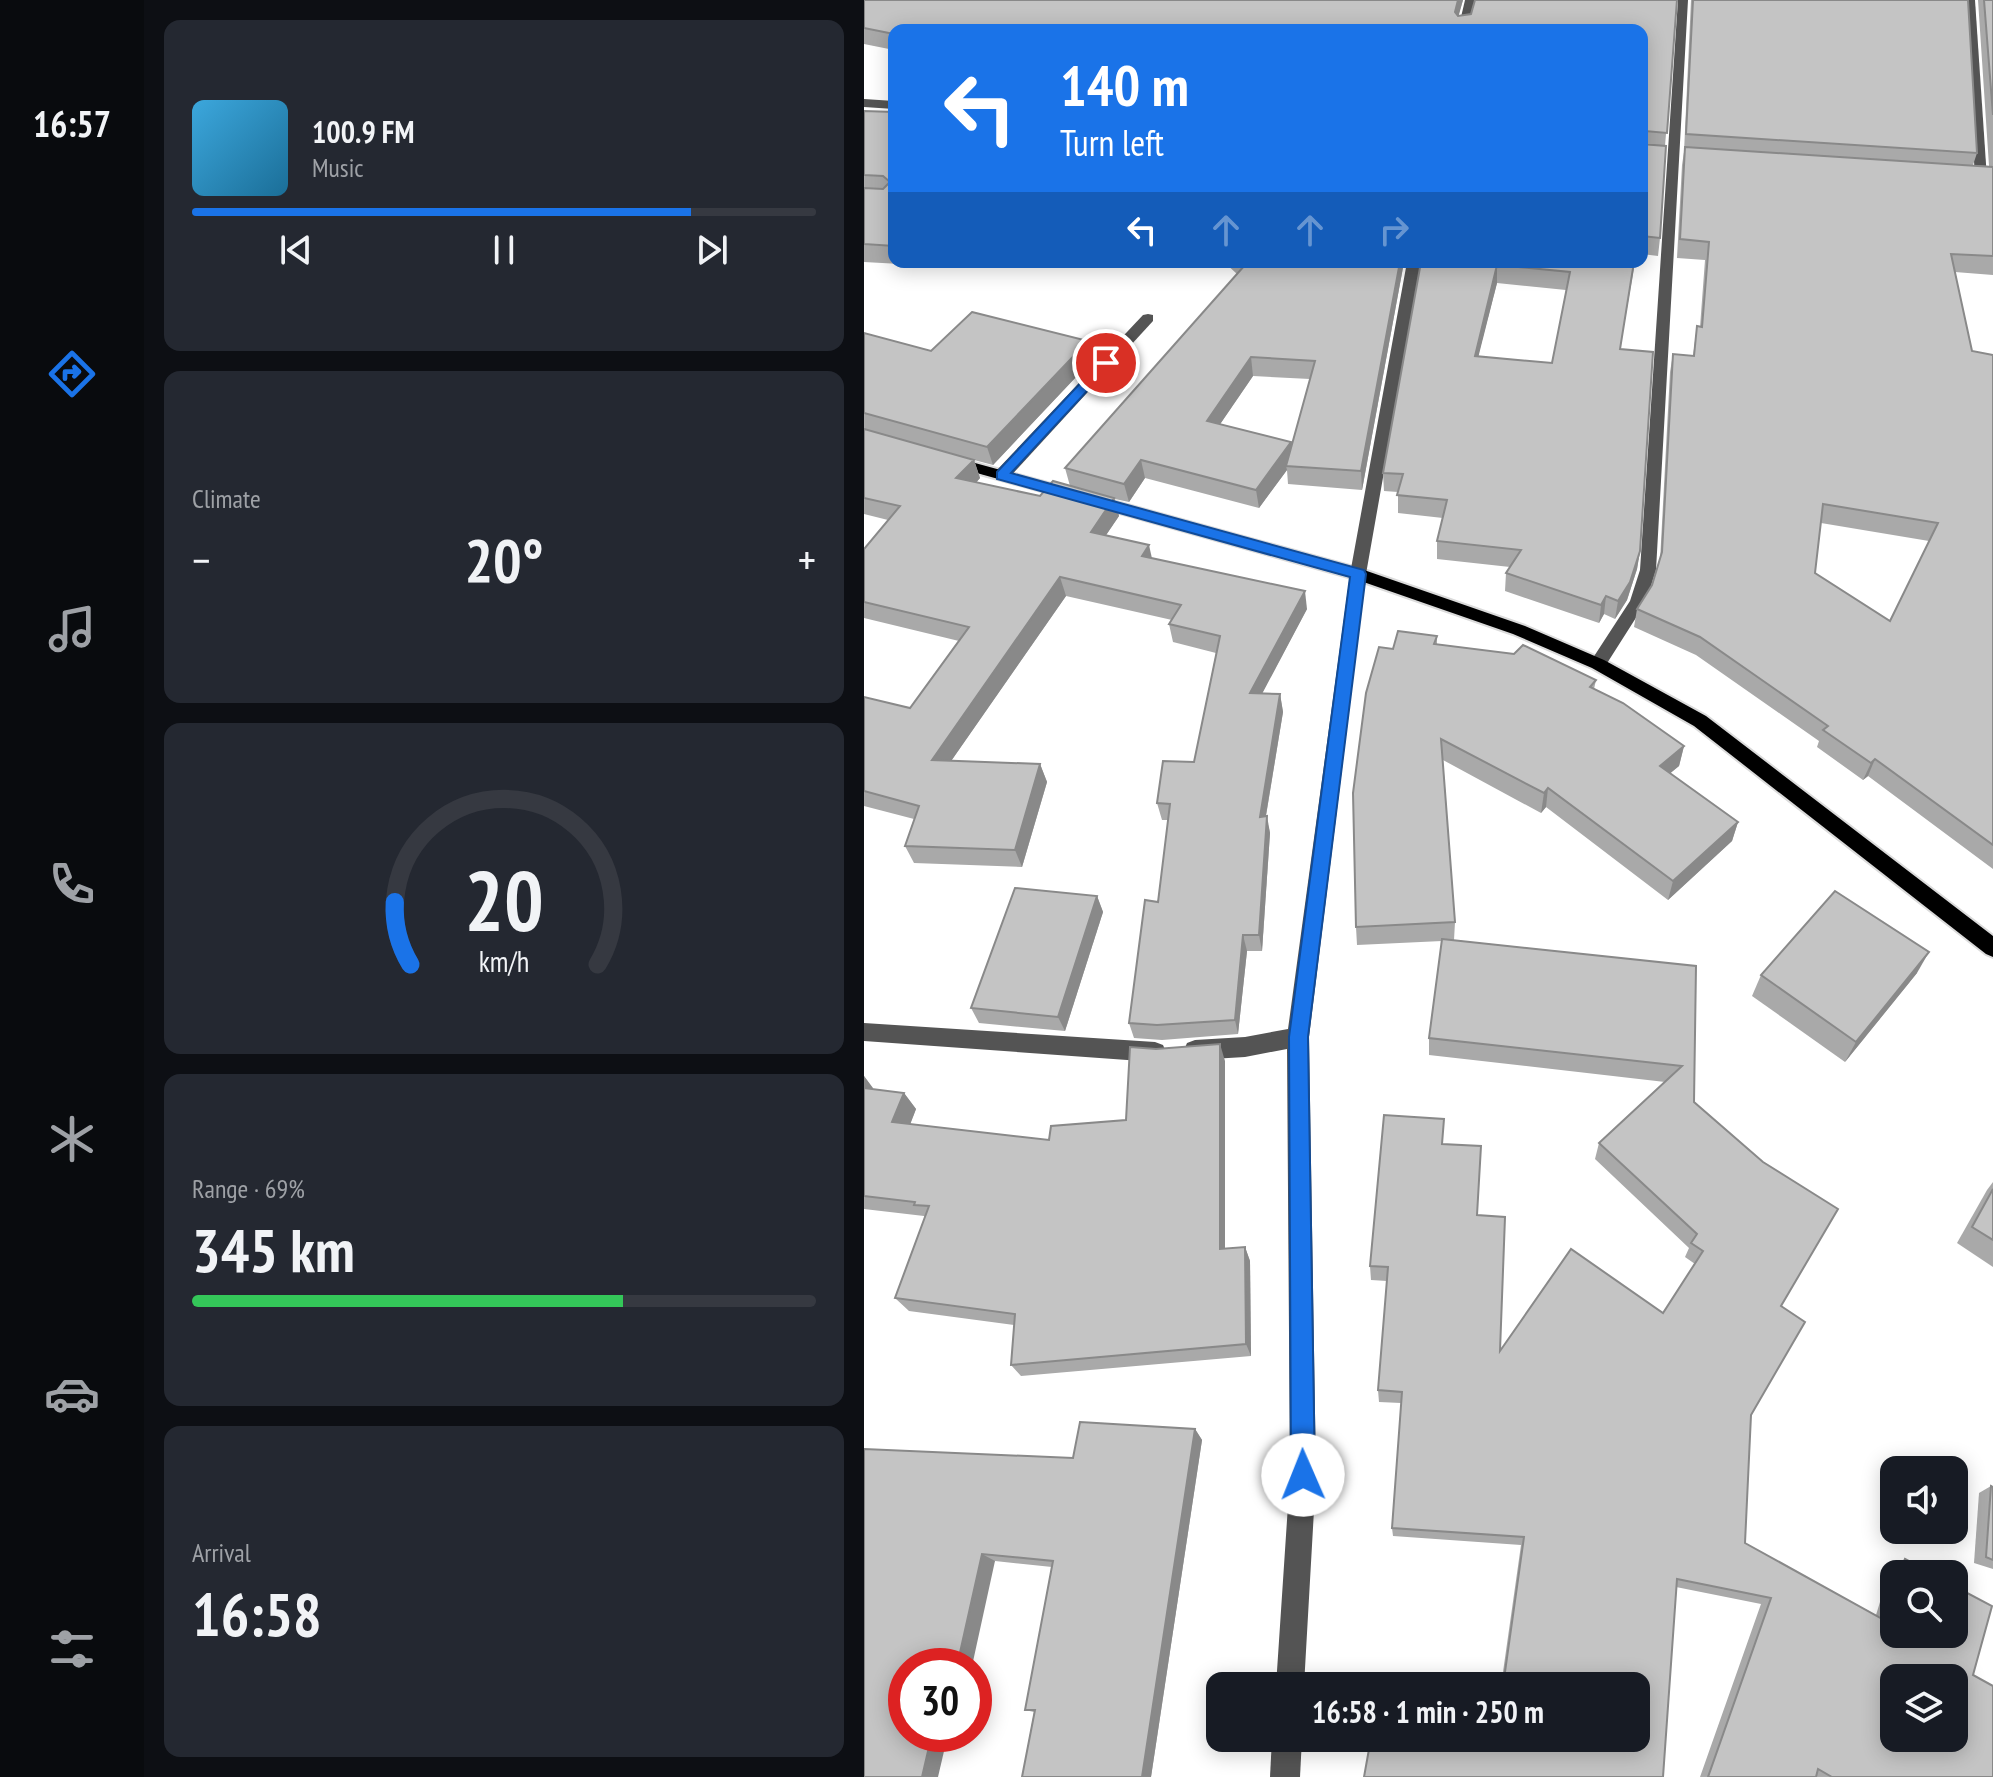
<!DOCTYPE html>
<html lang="en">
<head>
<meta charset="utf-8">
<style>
	body { margin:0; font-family:"PT Sans Narrow",sans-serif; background:#242831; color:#f1f3f6; height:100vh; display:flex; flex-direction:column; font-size:30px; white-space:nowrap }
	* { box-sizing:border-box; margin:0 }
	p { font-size:26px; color:#9ea1a6 }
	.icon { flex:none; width:44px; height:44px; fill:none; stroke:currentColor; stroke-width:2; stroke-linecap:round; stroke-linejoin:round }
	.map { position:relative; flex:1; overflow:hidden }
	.side { display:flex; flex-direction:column; gap:20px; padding:20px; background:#0d0f14; width:720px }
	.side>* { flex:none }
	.top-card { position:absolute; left:24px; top:24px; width:760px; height:244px; border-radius:16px; box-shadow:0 4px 20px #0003; background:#1a73e8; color:#fff; overflow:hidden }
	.buttons { position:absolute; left:1016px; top:1456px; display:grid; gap:16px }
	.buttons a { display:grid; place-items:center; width:88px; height:88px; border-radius:16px; background:#171b24; box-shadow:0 4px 20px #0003; font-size:40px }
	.speed { position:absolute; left:24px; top:1648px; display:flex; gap:16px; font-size:40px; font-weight:700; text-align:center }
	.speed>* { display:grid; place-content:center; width:104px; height:104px; border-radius:50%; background:#171b24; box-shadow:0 4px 20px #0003; line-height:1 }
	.speed .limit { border:12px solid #d22; background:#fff; color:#111 }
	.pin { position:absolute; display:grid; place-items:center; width:68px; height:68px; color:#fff; margin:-34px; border:4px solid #fff; border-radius:50%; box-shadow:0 2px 8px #0007 }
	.me { position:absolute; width:88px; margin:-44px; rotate:359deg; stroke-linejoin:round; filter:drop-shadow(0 0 6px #0008) }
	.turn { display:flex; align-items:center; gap:28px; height:168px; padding:0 40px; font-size:36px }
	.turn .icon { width:104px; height:104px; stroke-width:2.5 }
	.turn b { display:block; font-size:56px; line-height:68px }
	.lanes { display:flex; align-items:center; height:76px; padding:0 40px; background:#0003; justify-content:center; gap:40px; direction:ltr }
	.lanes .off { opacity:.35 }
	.big { font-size:60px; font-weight:700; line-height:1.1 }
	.side .widget { flex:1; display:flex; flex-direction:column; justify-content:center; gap:12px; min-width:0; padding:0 28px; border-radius:16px; background:#242831 }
	.side .dial { align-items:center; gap:0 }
	.dial svg { height:208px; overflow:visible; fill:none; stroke:#363941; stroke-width:7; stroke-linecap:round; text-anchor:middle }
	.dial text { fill:#f1f3f6; stroke:none }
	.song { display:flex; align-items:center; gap:24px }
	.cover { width:96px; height:96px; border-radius:12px; background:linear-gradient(135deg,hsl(200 70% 55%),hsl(200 70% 35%)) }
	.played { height:8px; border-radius:4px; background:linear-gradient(90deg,#1a73e8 80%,#363941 80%) }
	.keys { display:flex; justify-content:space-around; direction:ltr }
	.heat { display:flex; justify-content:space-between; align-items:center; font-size:44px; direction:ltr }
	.charge { height:12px; border-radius:6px; background:linear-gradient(90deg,#34c759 69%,#363941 0) }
	.trip { position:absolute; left:342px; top:1672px; width:444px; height:80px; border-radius:16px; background:#171b24; box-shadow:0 4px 20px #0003; font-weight:700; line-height:80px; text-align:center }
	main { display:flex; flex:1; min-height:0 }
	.dock { display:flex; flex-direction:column; width:144px; justify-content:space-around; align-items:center; background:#090b0e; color:#9ea1a6 }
	.dock .icon { width:56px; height:56px }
	.dock .on { color:#1a73e8 }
	.dock b { font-size:36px; color:#f1f3f6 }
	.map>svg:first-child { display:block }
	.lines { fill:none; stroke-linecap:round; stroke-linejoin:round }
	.major-casing { stroke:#dbdbdb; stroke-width:4 }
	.minor { fill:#545454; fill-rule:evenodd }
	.major { fill:#000; fill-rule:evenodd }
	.wall { fill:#a9a9a9; fill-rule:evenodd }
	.shaded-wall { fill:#898989 }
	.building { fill:#c4c4c4; stroke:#898989; stroke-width:2; fill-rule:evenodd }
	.route { fill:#1a73e8; stroke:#114b97; stroke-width:2 }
</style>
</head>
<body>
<main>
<nav class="dock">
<b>16:57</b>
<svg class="icon on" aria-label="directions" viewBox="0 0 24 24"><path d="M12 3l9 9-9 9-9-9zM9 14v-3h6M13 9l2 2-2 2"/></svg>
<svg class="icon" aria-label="music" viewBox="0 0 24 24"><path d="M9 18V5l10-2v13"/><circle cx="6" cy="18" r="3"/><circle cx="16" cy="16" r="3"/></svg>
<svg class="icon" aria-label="phone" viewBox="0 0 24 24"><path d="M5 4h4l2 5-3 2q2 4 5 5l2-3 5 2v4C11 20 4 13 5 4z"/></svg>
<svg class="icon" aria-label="climate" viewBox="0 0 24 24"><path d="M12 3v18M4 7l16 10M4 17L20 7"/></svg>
<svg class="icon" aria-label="car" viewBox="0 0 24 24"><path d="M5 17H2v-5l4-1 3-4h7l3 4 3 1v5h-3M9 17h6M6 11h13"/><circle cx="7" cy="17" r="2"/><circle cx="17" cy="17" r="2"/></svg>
<svg class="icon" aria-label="filters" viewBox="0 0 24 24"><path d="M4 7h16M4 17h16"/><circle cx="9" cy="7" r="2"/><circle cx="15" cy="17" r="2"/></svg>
</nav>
<section class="side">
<div class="widget">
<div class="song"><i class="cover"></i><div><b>100.9 FM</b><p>Music</p></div></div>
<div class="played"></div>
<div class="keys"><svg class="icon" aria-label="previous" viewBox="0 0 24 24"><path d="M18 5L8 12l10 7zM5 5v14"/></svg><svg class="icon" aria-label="pause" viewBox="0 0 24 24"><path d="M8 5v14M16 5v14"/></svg><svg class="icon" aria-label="next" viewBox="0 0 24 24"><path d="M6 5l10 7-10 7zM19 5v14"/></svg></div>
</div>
<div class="widget"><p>Climate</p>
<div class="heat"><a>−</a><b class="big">20°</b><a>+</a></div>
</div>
<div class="widget dial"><svg viewBox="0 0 100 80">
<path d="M14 69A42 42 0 1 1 86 69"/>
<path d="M14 69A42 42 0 0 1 8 45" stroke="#1a73e8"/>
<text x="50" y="56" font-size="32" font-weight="700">20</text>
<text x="50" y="72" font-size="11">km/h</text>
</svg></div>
<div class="widget"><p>Range · 69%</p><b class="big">345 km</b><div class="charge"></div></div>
<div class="widget"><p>Arrival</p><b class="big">16:58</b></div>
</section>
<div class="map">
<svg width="1129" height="1777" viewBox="0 0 1129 1777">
	<rect width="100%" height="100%" fill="#fff"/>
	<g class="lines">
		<!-- major casing -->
		<g class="major-casing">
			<polygon id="major" points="89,457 500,570 661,626 740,660 842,716 1129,936 1129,957 1122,954 830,726 728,668 649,634 488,578 84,465 81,462"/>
		</g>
		<!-- minor -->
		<g class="minor">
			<polygon points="601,0 611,0 604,30 594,30"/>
			<polygon points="814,0 824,0 792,570 782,602 740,668 734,670 725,664 766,601 776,570"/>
			<polygon points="1101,0 1111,0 1123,179 1117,183 1111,179"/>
			<polygon points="0,99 30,101 30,109 0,107"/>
			<polygon points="543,262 557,262 502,574 445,1037 452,1475 440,1686 412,1686 426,1475 423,1049 381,1057 331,1060 323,1057 320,1050 323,1043 331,1040 381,1037 424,1029 486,574"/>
			<polygon points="284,314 289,315 289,321 144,479 132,479 132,471 279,315"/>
			<polygon points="0,1023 291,1042 299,1045 302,1052 299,1059 291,1062 0,1041"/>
			<polygon points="408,1738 438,1738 436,1777 406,1777"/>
		</g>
		<!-- major -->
		<use href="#major" class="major"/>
	</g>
	<!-- wall -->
	<g class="wall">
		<polygon points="0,0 599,0 594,16 607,14 611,0 813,0 801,146 802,146 796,238 794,256 778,254 778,30 30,30 30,50 0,44"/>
		<path d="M827,0h277l9,153 -4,12 16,1 -11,-166h15v275l-38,-3 17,79 21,4v514l-125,-93 -5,4 -46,-33 2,-6 -123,-86 -62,-28 3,-18 15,-24 8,-24 10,-189 3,-18 20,2 4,-30 3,1 5,-67 -28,-2 5,-93 2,-13zM957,523l108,18 -39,80 -75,-48z"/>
		<polygon points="0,111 30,112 30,262 94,262 91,267 0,262"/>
		<polygon points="235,262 320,262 315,268 235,263"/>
		<path d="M360,262h180l-42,228 -74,-6 -1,-14 -28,38 -114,-30 -16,24 -14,-3 4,17 -13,19 46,23 155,51 -45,84 18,1 3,18 -17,104 4,17 -8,118h-15l-9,83 -76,6 -28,-2 -5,-15 29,-121 10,-82h-6l-5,-17 37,-41 22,-109 -43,-11 -4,-18 3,-4 -106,-24 -115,165 89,3 7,18 -25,85 -108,-4 -9,-17 9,-27 -50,-13v-109l46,11 49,-67 -95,-23v-69l24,-29 -24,-6v-181l67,18 162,8 -100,106 -19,-5 6,18 -4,5 64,13 30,-10 -5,-18 172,-194zM389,376l57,3 -18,67 -72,-22z"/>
		<path d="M557,262h214l-15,87 20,202 -3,18 -10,31 -12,19 -11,-5 -5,9 -94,-32 1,-18 4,-6 -73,-8v-18l6,-23 -45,-5v-21l-14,-1 -1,-18zM633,283l69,7 -14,73 -74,-7z"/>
		<polygon points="573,636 573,645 732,680 730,689 820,746 815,766 806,773 874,822 868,841 804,900 682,807 677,813 579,760 591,922 590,940 832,966 830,1102 917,1306 887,1415 881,1543 1012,1615 1027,1566 1041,1559 1069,1574 1030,1574 1030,1634 1109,1675 1129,1777 836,1777 897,1604 812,1587 772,1738 772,1686 637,1686 657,1545 529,1536 528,1528 537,1403 515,1402 514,1390 523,1281 507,1280 506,1266 579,1144 613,1215 636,1351 799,1313 831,1264 821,1257 825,1248 731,1159 735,1143 801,1082 565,1055 565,1038 578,941 493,945 492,927 529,649"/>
		<polygon points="233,896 239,912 201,1031 115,1023 107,1008"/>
		<polygon points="1053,973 981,1062 888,996 897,975"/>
		<polygon points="361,1061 361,1249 381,1247 386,1261 387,1356 157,1376 147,1365 150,1325 45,1311 31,1298 61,1217 60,1216 0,1209 0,1076 9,1089 40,1093 52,1109 46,1124 185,1140 262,1120"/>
		<polygon points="1129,1182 1129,1267 1093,1243 1123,1190"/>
		<polygon points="331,1429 338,1440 287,1777 158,1777 170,1712 161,1710 188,1567 131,1561 42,1666 0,1449 209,1458"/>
		<polygon points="1127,1486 1129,1487 1129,1569 1110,1563 1115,1493"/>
	</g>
	<!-- shaded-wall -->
	<g class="shaded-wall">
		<polygon points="594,0 599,0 591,29 591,12"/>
		<polygon points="314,262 320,262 315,268"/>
		<polygon points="536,262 540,262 498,490 497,471"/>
		<polygon points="633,265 633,283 610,374 611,356"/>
		<polygon points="224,341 229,359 129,465 123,447"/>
		<polygon points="387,357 389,376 346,439 343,421"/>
		<polygon points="427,442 429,461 422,466 423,470 395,508 392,490"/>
		<polygon points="110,460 116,478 99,497 92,478"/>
		<polygon points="277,460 281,478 265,502 260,484"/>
		<polygon points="250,498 255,516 232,550 227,532"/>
		<polygon points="285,545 289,563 278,556"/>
		<polygon points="776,551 773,569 763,600 751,619 754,601"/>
		<polygon points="196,577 202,596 76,777 68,760"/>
		<polygon points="441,591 443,609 389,711 386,693"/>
		<polygon points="742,596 740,614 735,623 737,605"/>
		<polygon points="416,694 419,712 399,833 396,817"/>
		<polygon points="820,746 815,766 791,786 796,766"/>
		<polygon points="1011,759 1004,776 999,780 1007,763"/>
		<polygon points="176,764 183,782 158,867 151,850"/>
		<polygon points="684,788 682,807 677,813 680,793"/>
		<polygon points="403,816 406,833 398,951 395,935"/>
		<polygon points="874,822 868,841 804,900 809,881"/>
		<polygon points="233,896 239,912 201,1031 194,1017"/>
		<polygon points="379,935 383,951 374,1034 371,1020"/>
		<polygon points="1065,952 1053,973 981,1062 992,1042"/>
		<polygon points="356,1044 361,1061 361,1263 356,1249"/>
		<polygon points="0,1076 9,1088 3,1104 0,1100"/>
		<polygon points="40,1093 52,1109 41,1138 28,1122"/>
		<polygon points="381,1247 386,1261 387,1356 382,1344"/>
		<polygon points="331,1429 338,1440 287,1777 278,1777"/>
		<polygon points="118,1554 131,1561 108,1666 93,1666"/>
		<polygon points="68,1734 84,1734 74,1777 58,1777"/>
	</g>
	<!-- building -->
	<g class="building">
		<polygon points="0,0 594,0 591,12 594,16 607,14 611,0 813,0 803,133 781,131 778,134 778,30 30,30 30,34 0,28"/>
		<polygon points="829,0 1104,0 1113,153 822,134"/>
		<polygon points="1120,0 1129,0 1129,115"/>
		<polygon points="0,111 30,112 30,246 0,244 0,188 19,189 26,182 19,176 0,175"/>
		<polygon points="778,143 778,144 802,146 796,238 778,236"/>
		<path d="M821,147l308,20v89l-42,-2 21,97 21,4v490l-118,-86 -4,4 -48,-33 5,-4 -128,-89 -63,-28 15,-24 10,-33 11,-198 21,2 3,-30 5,1 7,-85 -29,-3zM959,504l115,19 -48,98 -75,-48z"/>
		<polygon points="378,262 536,262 497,471 422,466 451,361 387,357 343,421 427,442 392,490 277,460 260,484 201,468 381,265"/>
		<path d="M557,262h213l-14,87 33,3 -13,199 -10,31 -12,19 -12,-5 -5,9 -95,-32 15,-23 -84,-9 10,-41 -50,-5 6,-21 -20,-1zM633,265l73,7 -18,91 -77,-7z"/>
		<polygon points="108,312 224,341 123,447 0,413 0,333 67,351"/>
		<polygon points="0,429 110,460 92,478 176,496 189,481 250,498 227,532 285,545 278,556 441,591 386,693 416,694 396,817 403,816 395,935 379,935 371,1020 293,1025 265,1023 281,900 294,902 306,804 293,803 299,761 330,762 356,636 305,624 317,605 196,577 68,760 176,764 151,850 41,846 55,806 0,791 0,697 46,708 105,627 0,602 0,549 36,506 0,498"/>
		<polygon points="534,631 573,636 570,644 650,654 659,645 732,680 726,687 759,703 820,746 796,766 874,822 809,881 684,788 680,793 577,739 591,922 492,927 489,793 502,693 515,647 529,649"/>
		<polygon points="151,888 233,896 194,1017 107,1008"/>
		<polygon points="971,891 1065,952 992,1042 897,975"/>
		<path d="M578,939l254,27 -2,136 69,60 75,47 -57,97 24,16 -54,93 -6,128 141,78 8,-26v39h60v-48l38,20 -19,69 20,11v91h-161l-14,-8 -2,8h-108l63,-179 -94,-19 -14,198h-299l7,-39h265v-52h-133l21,-149 -132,-9 10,-136 -24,-2 10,-123 -18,-1 14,-151 60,4 -2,25 39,2 -4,69 28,2 -5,134 71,-102 92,64 40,-62 -12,-8 6,-9 -98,-91 83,-77 -253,-28zM1030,1678h60v60h-60z"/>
		<polygon points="356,1044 356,1249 381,1247 382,1344 147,1365 151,1314 31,1298 65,1206 50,1205 51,1202 0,1196 0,1088 40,1093 28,1122 185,1140 187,1126 262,1120 266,1047 292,1049"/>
		<polygon points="1129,1189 1129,1240 1108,1227"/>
		<polygon points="216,1422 331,1429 278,1777 158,1777 171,1710 161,1710 189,1561 118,1554 93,1666 42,1666 42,1734 68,1734 58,1777 0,1777 0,1449 209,1458"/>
		<polygon points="1127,1486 1129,1487 1129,1560 1122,1557"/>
		<polygon points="1041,1559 1069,1574 1036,1574"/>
	</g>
	<!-- route -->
	<polygon class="route" points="238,360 249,363 147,473 500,570 502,574 444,1037 451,1475 448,1483 439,1487 431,1483 427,1475 425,1037 486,577 133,479 133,472"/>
</svg>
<div class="buttons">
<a><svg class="icon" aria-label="sound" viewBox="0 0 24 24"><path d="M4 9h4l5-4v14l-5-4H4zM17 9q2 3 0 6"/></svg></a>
<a><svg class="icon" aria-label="search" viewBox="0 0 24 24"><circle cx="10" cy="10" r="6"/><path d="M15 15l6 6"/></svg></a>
<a><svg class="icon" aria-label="layers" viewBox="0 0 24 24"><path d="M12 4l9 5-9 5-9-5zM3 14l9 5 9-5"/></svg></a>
</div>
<div class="speed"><div class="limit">30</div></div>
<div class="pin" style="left:242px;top:363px;background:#d93025"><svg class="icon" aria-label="arrive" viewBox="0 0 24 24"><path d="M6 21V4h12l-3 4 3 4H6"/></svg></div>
<svg class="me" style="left:439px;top:1475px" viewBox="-20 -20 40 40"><circle r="19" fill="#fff"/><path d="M0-13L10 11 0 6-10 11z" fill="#1a73e8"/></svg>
<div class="trip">16:58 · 1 min · 250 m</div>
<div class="top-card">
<div class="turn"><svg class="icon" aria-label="left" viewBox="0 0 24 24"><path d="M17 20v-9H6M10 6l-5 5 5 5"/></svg><div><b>140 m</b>Turn left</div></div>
<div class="lanes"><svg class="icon" aria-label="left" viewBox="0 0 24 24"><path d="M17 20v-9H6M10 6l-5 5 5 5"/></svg><svg class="icon off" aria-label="ahead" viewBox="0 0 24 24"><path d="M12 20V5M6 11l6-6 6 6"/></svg><svg class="icon off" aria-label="ahead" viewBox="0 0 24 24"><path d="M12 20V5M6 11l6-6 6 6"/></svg><svg class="icon off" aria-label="right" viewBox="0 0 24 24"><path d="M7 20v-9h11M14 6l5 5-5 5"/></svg></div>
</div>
</div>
</main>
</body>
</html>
